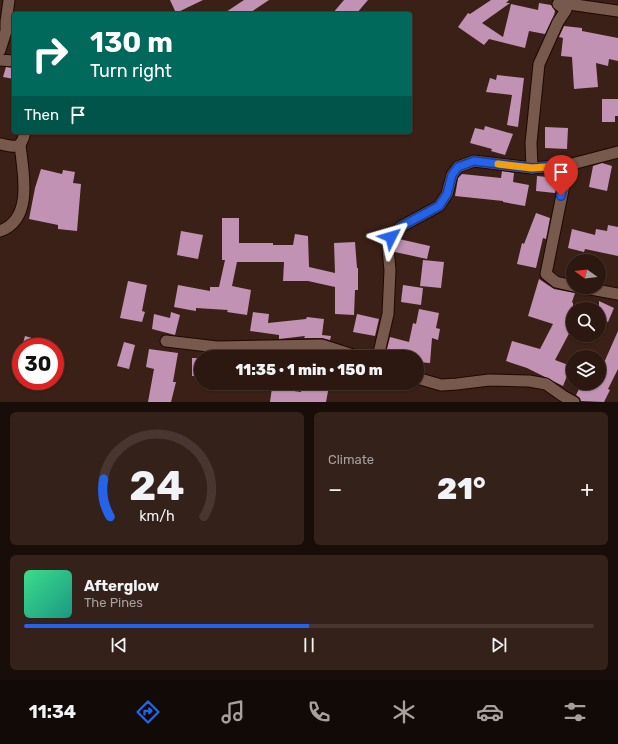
<!DOCTYPE html>
<html lang="en">
<head>
<meta charset="utf-8">
<style>
	body { margin:0; font-family:Rubik,sans-serif; background:#342119; color:#f1f3f6; height:100vh; display:flex; flex-direction:column; font-size:15px; white-space:nowrap }
	* { box-sizing:border-box; margin:0 }
	p { font-size:13px; color:#a6a09f }
	.icon { flex:none; width:22px; height:22px; fill:none; stroke:currentColor; stroke-width:2; stroke-linecap:round; stroke-linejoin:round }
	.map { position:relative; height:402px; overflow:hidden }
	.details { display:flex; flex-direction:column; gap:10px; padding:10px; background:#180d09; flex:1 }
	.details>* { flex:none }
	.hud { position:absolute; left:12px; top:12px; width:400px; height:122px; border-radius:4px; box-shadow:0 1px 3px #0004,0 0 0 1px #483730; background:#00695c; color:#fff; overflow:hidden }
	.needle { width:26px; rotate:285deg }
	.fabs { position:absolute; left:566px; top:254px; display:grid; gap:8px }
	.fabs a { display:grid; place-items:center; width:40px; height:40px; border-radius:50%; background:#2c1810; box-shadow:0 1px 3px #0004,0 0 0 1px #483730; font-size:20px }
	.speed { position:absolute; left:12px; top:338px; display:flex; gap:8px; font-size:20px; font-weight:700; text-align:center }
	.speed>* { display:grid; place-content:center; width:52px; height:52px; border-radius:50%; background:#2c1810; box-shadow:0 1px 3px #0004,0 0 0 1px #483730; line-height:1 }
	.speed .limit { border:6px solid #d22; background:#fff; color:#111 }
	.pin { position:absolute; display:grid; place-items:center; width:34px; height:34px; color:#fff; margin:-41px -17px; border-radius:50% 50% 50% 0; rotate:-45deg; box-shadow:0 0 4px #0007 }
	.pin .icon { rotate:45deg }
	.me { position:absolute; width:44px; margin:-22px; rotate:50deg; stroke-linejoin:round; filter:drop-shadow(0 0 3px #0008) }
	.turn { display:flex; align-items:center; gap:14px; height:84px; padding:0 12px; font-size:18px }
	.turn .icon { width:52px; height:52px; stroke-width:2.5 }
	.turn b { display:block; font-size:28px; line-height:34px }
	.then { display:flex; align-items:center; height:38px; padding:0 12px; background:#0003; gap:8px; font-size:15px }
	.big { font-size:30px; font-weight:800; line-height:1.1 }
	.details .card { flex:1; display:flex; flex-direction:column; justify-content:center; gap:6px; min-width:0; padding:0 14px; border-radius:6px; background:#342119 }
	.details .dial { align-items:center; gap:0 }
	.dial svg { height:104px; overflow:visible; fill:none; stroke:#483730; stroke-width:7; stroke-linecap:round; text-anchor:middle }
	.dial text { fill:#f1f3f6; stroke:none }
	.song { display:flex; align-items:center; gap:12px }
	.cover { width:48px; height:48px; border-radius:6px; background:linear-gradient(135deg,hsl(150 70% 55%),hsl(170 70% 35%)) }
	.played { height:4px; border-radius:2px; background:linear-gradient(90deg,#2563eb 50%,#483730 50%) }
	.keys { display:flex; justify-content:space-around; direction:ltr }
	.heat { display:flex; justify-content:space-between; align-items:center; font-size:22px; direction:ltr }
	.details .tiles { flex:1; display:grid; gap:10px; grid-template-columns:1fr 1fr }
	.card:last-child { grid-column:span 2 }
	.trip { position:absolute; left:194px; top:350px; width:230px; height:40px; border-radius:20px; background:#2c1810; box-shadow:0 1px 3px #0004,0 0 0 1px #483730; font-weight:800; line-height:40px; text-align:center }
	.tabs { display:flex; height:64px; justify-content:space-around; align-items:center; background:#120a06; color:#a6a09f }
	.tabs .icon { width:28px; height:28px }
	.tabs .active { color:#2563eb }
	.tabs b { font-size:18px; color:#f1f3f6 }
	.map>svg:first-child { display:block }
	.building { fill:#c192b3 }
	.lines { fill:none; stroke-linecap:round; stroke-linejoin:round }
	.minor-casing { stroke:#200802; stroke-width:13 }
	.minor { stroke:#78594d; stroke-width:11 }
	.route-casing { stroke:#184099; stroke-width:10 }
	.route { stroke:#2563eb; stroke-width:7 }
	.slow { stroke:#f59e0b; stroke-width:7 }
</style>
</head>
<body>
<div class="map">
<svg width="618" height="402" viewBox="0 0 618 402">
	<rect width="100%" height="100%" fill="#3a2016"/>
	<!-- building -->
	<g class="building">
		<polygon points="170,0 203,0 176,13"/>
		<polygon points="244,0 269,0 248,14 223,14"/>
		<polygon points="344,0 368,0 356,14 332,14"/>
		<polygon points="491,0 509,0 506,3 510,3 482,23 503,37 511,4 538,10 539,3 551,5 555,11 554,15 545,34 529,31 525,48 489,39 484,45 458,27 468,13 470,14"/>
		<polygon points="564,26 582,28 582,31 618,38 618,61 609,59 608,66 596,63 598,87 574,89 572,57 561,56 563,38 559,37"/>
		<polygon points="6,67 14,68 14,79 3,77"/>
		<polygon points="497,75 524,78 518,127 507,125 512,95 486,92 490,78 496,80"/>
		<polygon points="602,99 618,99 618,116 615,116 615,122 602,122"/>
		<polygon points="485,126 513,134 505,155 491,151 492,149 470,143 475,128 484,130"/>
		<polygon points="545,127 568,128 567,149 545,148"/>
		<polygon points="602,163 612,166 607,191 589,187 593,166"/>
		<polygon points="41,169 62,174 63,170 75,172 73,183 81,184 77,231 58,229 58,225 29,219 35,188"/>
		<polygon points="502,171 514,173 513,182 529,185 525,206 503,202 503,201 455,196 458,178 462,174 501,178"/>
		<polygon points="537,176 558,178 555,193 536,191"/>
		<polygon points="536,213 550,218 546,239 543,238 536,268 517,264 522,243 524,244"/>
		<polygon points="222,218 239,218 239,243 273,243 273,245 293,245 295,234 308,236 309,267 335,273 334,243 355,242 357,268 358,268 358,290 355,290 354,315 335,314 335,287 308,281 283,281 284,262 237,262 232,286 251,290 247,315 227,312 228,310 196,308 196,311 190,310 174,307 178,285 210,291 210,287 219,287 225,260 222,260"/>
		<polygon points="608,225 618,227 618,256 585,249 584,252 568,248 572,229 595,235 596,229 607,231"/>
		<polygon points="181,231 203,235 198,259 177,255"/>
		<polygon points="399,239 430,246 427,259 395,252 398,240"/>
		<polygon points="423,260 444,262 441,288 420,286"/>
		<polygon points="539,279 554,289 575,293 572,302 573,303 573,326 555,360 571,366 563,386 527,368 506,361 512,341 540,349 553,324 528,316"/>
		<polygon points="128,281 147,285 142,311 145,312 142,322 120,318"/>
		<polygon points="403,285 423,288 421,305 401,302"/>
		<polygon points="599,301 614,308 608,322 599,318"/>
		<polygon points="419,309 439,313 436,328 440,329 438,340 432,338 430,363 417,362 417,357 385,357 390,337 409,342 413,323 416,324"/>
		<polygon points="171,312 180,315 175,335 152,329 154,314 170,318"/>
		<polygon points="253,312 269,314 268,323 306,319 307,317 324,319 322,335 331,336 330,340 322,338 304,338 305,336 279,339 279,335 250,331"/>
		<polygon points="357,314 379,319 375,336 353,332"/>
		<polygon points="618,331 618,369 608,389 610,390 604,402 581,401 580,398 576,395 582,383 599,383 599,374"/>
		<polygon points="25,336 56,345 55,347 22,347"/>
		<polygon points="124,342 135,345 129,369 117,366"/>
		<polygon points="149,349 178,353 173,382 176,382 171,402 148,402 154,369 146,367"/>
		<polygon points="310,352 321,352 328,354 328,357 309,357"/>
		<rect x="192" y="358" width="9" height="18"/>
		<polygon points="302,383 314,383 329,386 326,402 270,402 272,388 301,392"/>
	</g>
	<g class="lines">
		<!-- minor casing -->
		<g class="minor-casing">
			<g id="minor">
				<polyline points="0,50 6,31 6,22 9,0"/>
				<polyline points="0,60 14,61"/>
				<path d="M0,144c16,3 21,6 25,-12"/>
				<polyline points="568,165 546,274 556,282 573,286"/>
				<polyline points="532,168 531,143 539,64 558,22 566,10 558,4 569,4 618,11"/>
				<path d="M0,231c34,-12 23,-59 20,-86"/>
				<polyline points="580,287 618,294"/>
				<polyline points="166,341 217,347 322,345 359,357"/>
				<polyline points="378,357 388,314 390,270 388,249 391,237 402,226 439,206 447,194 452,175 458,167 474,161 532,168 568,165 618,152"/>
				<polyline points="417,378 441,385 457,384 489,380 529,381 546,384 563,396 574,402"/>
			</g>
		</g>
		<!-- minor -->
		<use href="#minor" class="minor"/>
	</g>
	<g class="lines">
		<!-- route casing -->
		<g class="route-casing">
			<polyline id="route" points="391,237 402,226 439,206 447,194 452,175 458,167 474,161 532,168 568,165 561,196"/>
		</g>
		<!-- route -->
		<use href="#route" class="route"/>
		<!-- slow -->
		<polyline class="slow" points="498,164 532,168 546,167"/>
	</g>
</svg>
<div class="fabs">
<a><svg class="needle" viewBox="-14 -14 28 28"><path d="M0-13l5 13h-10z" fill="#e53935"/><path d="M0 13l5-13h-10z" fill="#a6a09f"/></svg></a>
<a><svg class="icon" aria-label="search" viewBox="0 0 24 24"><circle cx="10" cy="10" r="6"/><path d="M15 15l6 6"/></svg></a>
<a><svg class="icon" aria-label="layers" viewBox="0 0 24 24"><path d="M12 4l9 5-9 5-9-5zM3 14l9 5 9-5"/></svg></a>
</div>
<div class="speed"><div class="limit">30</div></div>
<div class="pin" style="left:561px;top:196px;background:#d93025"><svg class="icon" aria-label="arrive" viewBox="0 0 24 24"><path d="M6 21V4h12l-3 4 3 4H6"/></svg></div>
<svg class="me" style="left:391px;top:237px" viewBox="-20 -20 40 40"><path d="M0-17L14 15 0 8-14 15z" fill="#2563eb" stroke="#fff" stroke-width="4"/></svg>
<div class="trip">11:35 · 1 min · 150 m</div>
<div class="hud">
<div class="turn"><svg class="icon" aria-label="right" viewBox="0 0 24 24"><path d="M7 20v-9h11M14 6l5 5-5 5"/></svg><div><b>130 m</b>Turn right</div></div>
<div class="then">Then<svg class="icon" aria-label="arrive" viewBox="0 0 24 24"><path d="M6 21V4h12l-3 4 3 4H6"/></svg></div>
</div>
</div>
<section class="details">
<div class="tiles">
<div class="card dial"><svg viewBox="0 0 100 80">
<path d="M14 69A42 42 0 1 1 86 69"/>
<path d="M14 69A42 42 0 0 1 9 40" stroke="#2563eb"/>
<text x="50" y="56" font-size="32" font-weight="700">24</text>
<text x="50" y="72" font-size="11">km/h</text>
</svg></div>
<div class="card"><p>Climate</p>
<div class="heat"><a>−</a><b class="big">21°</b><a>+</a></div>
</div>
<div class="card">
<div class="song"><i class="cover"></i><div><b>Afterglow</b><p>The Pines</p></div></div>
<div class="played"></div>
<div class="keys"><svg class="icon" aria-label="previous" viewBox="0 0 24 24"><path d="M18 5L8 12l10 7zM5 5v14"/></svg><svg class="icon" aria-label="pause" viewBox="0 0 24 24"><path d="M8 5v14M16 5v14"/></svg><svg class="icon" aria-label="next" viewBox="0 0 24 24"><path d="M6 5l10 7-10 7zM19 5v14"/></svg></div>
</div>
</div>
</section>
<nav class="tabs">
<b>11:34</b>
<svg class="icon active" aria-label="directions" viewBox="0 0 24 24"><path d="M12 3l9 9-9 9-9-9zM9 14v-3h6M13 9l2 2-2 2"/></svg>
<svg class="icon" aria-label="music" viewBox="0 0 24 24"><path d="M9 18V5l10-2v13"/><circle cx="6" cy="18" r="3"/><circle cx="16" cy="16" r="3"/></svg>
<svg class="icon" aria-label="phone" viewBox="0 0 24 24"><path d="M5 4h4l2 5-3 2q2 4 5 5l2-3 5 2v4C11 20 4 13 5 4z"/></svg>
<svg class="icon" aria-label="climate" viewBox="0 0 24 24"><path d="M12 3v18M4 7l16 10M4 17L20 7"/></svg>
<svg class="icon" aria-label="car" viewBox="0 0 24 24"><path d="M5 17H2v-5l4-1 3-4h7l3 4 3 1v5h-3M9 17h6M6 11h13"/><circle cx="7" cy="17" r="2"/><circle cx="17" cy="17" r="2"/></svg>
<svg class="icon" aria-label="filters" viewBox="0 0 24 24"><path d="M4 7h16M4 17h16"/><circle cx="9" cy="7" r="2"/><circle cx="15" cy="17" r="2"/></svg>
</nav>
</body>
</html>
